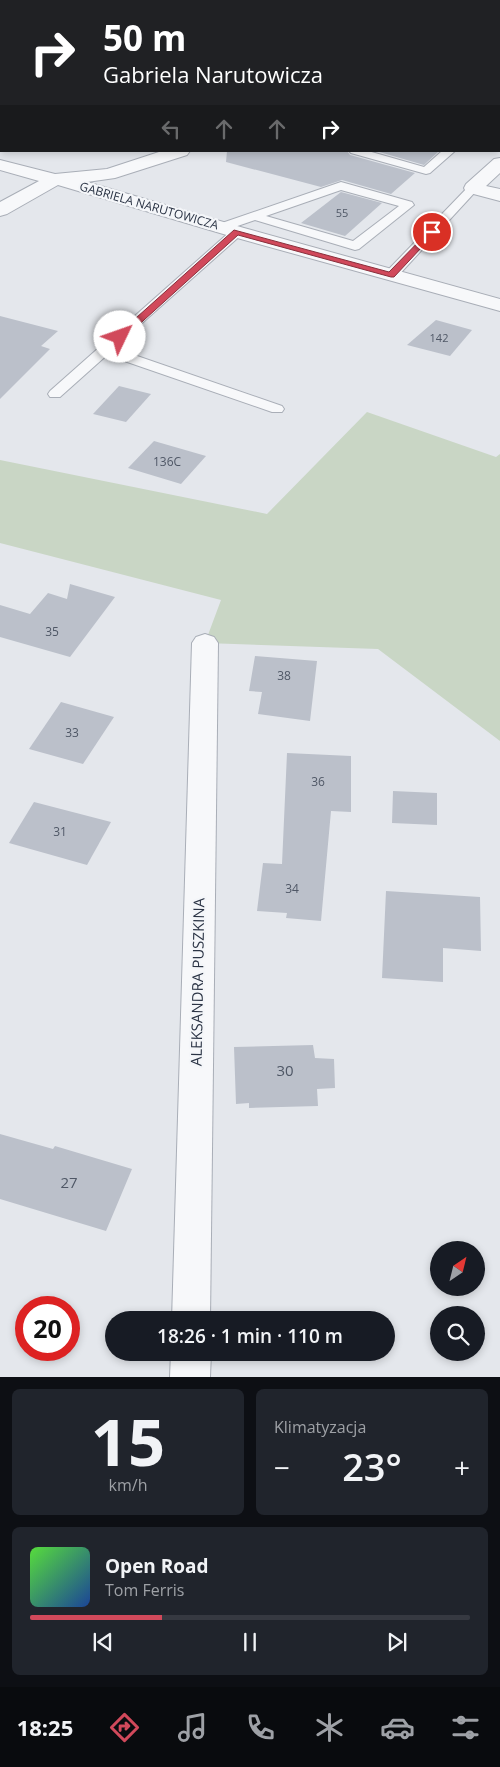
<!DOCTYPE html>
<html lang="pl">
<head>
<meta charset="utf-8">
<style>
	body { margin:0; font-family:"Open Sans",sans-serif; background:#20242c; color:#f1f3f6; height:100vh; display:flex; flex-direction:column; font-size:19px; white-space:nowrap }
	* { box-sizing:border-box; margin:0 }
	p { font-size:16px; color:#9ea1a6 }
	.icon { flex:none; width:28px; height:28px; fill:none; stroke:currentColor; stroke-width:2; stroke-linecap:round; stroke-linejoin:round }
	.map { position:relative; height:1377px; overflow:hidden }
	.sheet { display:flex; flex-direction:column; gap:12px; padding:12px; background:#0d0f14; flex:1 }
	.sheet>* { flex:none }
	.top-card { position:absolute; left:0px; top:0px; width:500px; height:152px; box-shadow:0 2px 8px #0003; background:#202124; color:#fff; overflow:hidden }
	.needle { width:32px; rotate:35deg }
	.fabs { position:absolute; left:430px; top:1241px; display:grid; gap:10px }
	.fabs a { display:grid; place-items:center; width:55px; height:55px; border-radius:50%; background:#171b24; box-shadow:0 2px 8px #0003; font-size:25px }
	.speed { position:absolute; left:15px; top:1296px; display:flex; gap:10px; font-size:25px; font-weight:700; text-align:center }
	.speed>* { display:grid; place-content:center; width:65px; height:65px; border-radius:50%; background:#171b24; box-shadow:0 2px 8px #0003; line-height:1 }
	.speed .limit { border:8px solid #d22; background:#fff; color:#111 }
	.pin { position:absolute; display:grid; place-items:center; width:42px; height:42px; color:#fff; margin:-21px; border:2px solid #fff; border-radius:50%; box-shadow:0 1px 5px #0007 }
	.me { position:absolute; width:55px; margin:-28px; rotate:48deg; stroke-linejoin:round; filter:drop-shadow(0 0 4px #0008) }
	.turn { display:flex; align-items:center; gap:18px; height:105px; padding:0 20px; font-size:22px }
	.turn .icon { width:65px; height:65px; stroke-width:2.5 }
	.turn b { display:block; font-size:35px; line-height:42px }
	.lanes { display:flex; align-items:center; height:48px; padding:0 20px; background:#0003; justify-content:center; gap:25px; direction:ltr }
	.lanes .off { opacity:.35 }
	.big { font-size:38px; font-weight:600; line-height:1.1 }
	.sheet .card { flex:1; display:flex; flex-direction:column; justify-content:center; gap:8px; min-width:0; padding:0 18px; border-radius:8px; background:#20242c }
	.sheet .dial { align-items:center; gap:0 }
	.dial b { font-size:65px; line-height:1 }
	.song { display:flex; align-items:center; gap:15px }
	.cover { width:60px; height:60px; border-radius:8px; background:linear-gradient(135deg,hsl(110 70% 55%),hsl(220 70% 35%)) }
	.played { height:5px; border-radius:2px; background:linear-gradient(90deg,#d1495b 30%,#363941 30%) }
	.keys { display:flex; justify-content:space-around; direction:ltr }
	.heat { display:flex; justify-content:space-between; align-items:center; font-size:28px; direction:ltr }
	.sheet .tiles { flex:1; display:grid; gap:12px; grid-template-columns:1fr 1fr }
	.card:last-child { grid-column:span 2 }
	.trip { position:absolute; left:105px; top:1311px; width:290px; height:50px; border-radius:25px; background:#171b24; box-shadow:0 2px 8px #0003; font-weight:600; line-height:50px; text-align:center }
	.dock { display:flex; height:80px; justify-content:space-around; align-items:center; background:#090b0e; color:#9ea1a6 }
	.dock .icon { width:35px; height:35px }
	.dock .on { color:#d1495b }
	.dock b { font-size:22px; color:#f1f3f6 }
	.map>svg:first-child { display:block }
	.green { fill:#c9d6c5 }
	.building { fill:#bbc0ca }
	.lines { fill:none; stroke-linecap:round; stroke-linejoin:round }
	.lane-casing { stroke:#a9aeb7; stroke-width:2 }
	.street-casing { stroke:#a9aeb7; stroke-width:2 }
	.lane { fill:#f7f8fa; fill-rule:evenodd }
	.street { fill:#f7f8fa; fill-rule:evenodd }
	.route { fill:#d1495b; stroke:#882f3b }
	.labels { text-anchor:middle; stroke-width:4.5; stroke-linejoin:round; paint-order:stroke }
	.far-number-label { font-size:11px; fill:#4f5766 }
	.far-street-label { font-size:12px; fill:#2b3445; stroke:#f4f6f9 }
	.number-label { font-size:12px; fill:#4f5766 }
	.street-label { font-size:15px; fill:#2b3445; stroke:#f4f6f9 }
	.near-number-label { font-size:15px; fill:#4f5766 }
</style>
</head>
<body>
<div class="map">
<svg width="500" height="1377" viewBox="0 0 500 1377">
	<rect width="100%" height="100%" fill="#e4e7ec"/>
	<!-- green -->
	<polygon class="green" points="367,412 496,457 500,454 500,741 378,649 205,643 221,600 0,543 0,460 267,514"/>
	<!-- building -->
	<g class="building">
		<polygon points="227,151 347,151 350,155 415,173 391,194 342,180 321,187 226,162"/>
		<polygon points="376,151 439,151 424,165"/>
		<polygon points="341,192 382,203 345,236 301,223"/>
		<polygon points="0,316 58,331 41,346 50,349 0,399"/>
		<polygon points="436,320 472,330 450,356 407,345"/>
		<polygon points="119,386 151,394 126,422 93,414"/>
		<polygon points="154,441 206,456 181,484 128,468"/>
		<polygon points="70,584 115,597 70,657 0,637 0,605 30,614 48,593 67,599"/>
		<polygon points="255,656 317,661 310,721 258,714 262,692 249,691"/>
		<polygon points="61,702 114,717 83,764 29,749"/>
		<polygon points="287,753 351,756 351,812 331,811 321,921 286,918 287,913 257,911 263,863 282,864"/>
		<polygon points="393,791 437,793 437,825 392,823"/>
		<polygon points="34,802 111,822 87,865 9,843"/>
		<polygon points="386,891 480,897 481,951 443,948 443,982 382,978"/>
		<polygon points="313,1045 315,1058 334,1059 335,1088 317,1089 318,1106 249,1108 249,1103 236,1104 234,1047"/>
		<polygon points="0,1134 53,1149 55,1146 132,1169 106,1231 0,1199"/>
	</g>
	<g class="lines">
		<!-- lane casing -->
		<g class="lane-casing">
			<g id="lane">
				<rect x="499" y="69" width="1" height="6"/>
				<polygon points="349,151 368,151 424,167 442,151 455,151 430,173 426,174 351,153"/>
				<path d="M341,182l71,20 2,3 -55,44 -4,1 -100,-30 -32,11 -6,-4 2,-3zM341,190l58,16 -46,35 -87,-25z"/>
				<polygon points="473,184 477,186 479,188 477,190 396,278 386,278 385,275 386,272 469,186"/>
				<polygon points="237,228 241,229 243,232 241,235 114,348 282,406 284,409 282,412 272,412 107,355 60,397 50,397 48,394 50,391 233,229"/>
			</g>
		</g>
		<!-- street casing -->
		<g class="street-casing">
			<g id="street">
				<rect x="499" y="35" width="1" height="10"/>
				<polygon points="162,151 190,151 187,155 115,178 87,182 244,228 500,299 500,311 230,236 58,185 7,214 0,216 0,202 39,181 0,170 0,160 55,174 107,169"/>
				<polygon points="500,158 500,173 486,186 500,189 500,201 466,192 464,188 466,184 494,159"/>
				<polygon points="205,634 214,637 218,643 210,1320 172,1320 192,643 196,637"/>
				<polygon points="171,1352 211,1352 210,1377 170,1377"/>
			</g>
		</g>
		<!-- lane -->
		<use href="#lane" class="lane"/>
		<!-- street -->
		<use href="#street" class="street"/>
	</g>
	<!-- route -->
	<polygon class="route" points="234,230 389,272 430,230 436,232 394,277 391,277 238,235 123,339 117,339 117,335"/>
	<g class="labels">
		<!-- far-number labels -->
		<g class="far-number-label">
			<text x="342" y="217">55</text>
			<text x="439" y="342">142</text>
		</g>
		<!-- far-street labels -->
		<g class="far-street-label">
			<text transform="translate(149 206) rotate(16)" y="4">GABRIELA NARUTOWICZA</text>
		</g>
		<!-- number labels -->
		<g class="number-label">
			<text x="167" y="466">136C</text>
			<text x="52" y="636">35</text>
			<text x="284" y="680">38</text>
			<text x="72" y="737">33</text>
			<text x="318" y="786">36</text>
			<text x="60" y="836">31</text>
			<text x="292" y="893">34</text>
		</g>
		<!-- street labels -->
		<g class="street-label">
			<text transform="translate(198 982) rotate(-89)" y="5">ALEKSANDRA PUSZKINA</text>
		</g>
		<!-- near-number labels -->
		<g class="near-number-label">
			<text x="285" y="1076">30</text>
			<text x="69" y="1188">27</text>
		</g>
	</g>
</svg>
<div class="fabs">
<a><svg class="needle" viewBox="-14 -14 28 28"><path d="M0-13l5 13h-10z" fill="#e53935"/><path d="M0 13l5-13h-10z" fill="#9ea1a6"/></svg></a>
<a><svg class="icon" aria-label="search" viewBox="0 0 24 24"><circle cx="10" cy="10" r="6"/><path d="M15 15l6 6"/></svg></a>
</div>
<div class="speed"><div class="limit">20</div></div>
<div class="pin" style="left:432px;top:232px;background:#d93025"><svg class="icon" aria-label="arrive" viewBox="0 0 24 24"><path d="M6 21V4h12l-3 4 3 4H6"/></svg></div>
<svg class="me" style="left:120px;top:337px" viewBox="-20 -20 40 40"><circle r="19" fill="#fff"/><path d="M0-13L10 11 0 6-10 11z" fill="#d1495b"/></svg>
<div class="trip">18:26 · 1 min · 110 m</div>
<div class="top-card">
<div class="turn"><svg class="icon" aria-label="right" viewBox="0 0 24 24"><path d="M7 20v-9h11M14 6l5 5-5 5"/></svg><div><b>50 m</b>Gabriela Narutowicza</div></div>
<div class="lanes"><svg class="icon off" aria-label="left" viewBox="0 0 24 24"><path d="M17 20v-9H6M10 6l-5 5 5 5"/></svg><svg class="icon off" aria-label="ahead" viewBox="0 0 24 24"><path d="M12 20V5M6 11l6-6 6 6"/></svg><svg class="icon off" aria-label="ahead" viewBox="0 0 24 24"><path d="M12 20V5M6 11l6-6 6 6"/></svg><svg class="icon" aria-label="right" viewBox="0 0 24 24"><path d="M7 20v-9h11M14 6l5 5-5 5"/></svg></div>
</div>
</div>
<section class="sheet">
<div class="tiles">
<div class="card dial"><b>15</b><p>km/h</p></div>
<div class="card"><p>Klimatyzacja</p>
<div class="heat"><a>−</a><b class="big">23°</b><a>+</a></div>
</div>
<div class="card">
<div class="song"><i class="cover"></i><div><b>Open Road</b><p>Tom Ferris</p></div></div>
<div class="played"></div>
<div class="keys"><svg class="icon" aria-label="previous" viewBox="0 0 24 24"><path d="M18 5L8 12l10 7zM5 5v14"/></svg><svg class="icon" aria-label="pause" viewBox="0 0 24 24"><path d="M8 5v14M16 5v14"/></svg><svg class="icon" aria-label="next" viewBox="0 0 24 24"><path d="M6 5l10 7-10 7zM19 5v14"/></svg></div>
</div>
</div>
</section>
<nav class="dock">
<b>18:25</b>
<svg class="icon on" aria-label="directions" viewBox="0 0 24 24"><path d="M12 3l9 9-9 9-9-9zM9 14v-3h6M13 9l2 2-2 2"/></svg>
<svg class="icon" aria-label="music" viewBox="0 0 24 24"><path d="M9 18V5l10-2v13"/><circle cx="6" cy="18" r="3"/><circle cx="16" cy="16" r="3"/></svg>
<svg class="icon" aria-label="phone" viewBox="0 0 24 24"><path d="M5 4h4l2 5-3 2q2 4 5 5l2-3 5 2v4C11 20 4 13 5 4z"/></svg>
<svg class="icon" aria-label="climate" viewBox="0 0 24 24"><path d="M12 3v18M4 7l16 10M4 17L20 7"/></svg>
<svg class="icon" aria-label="car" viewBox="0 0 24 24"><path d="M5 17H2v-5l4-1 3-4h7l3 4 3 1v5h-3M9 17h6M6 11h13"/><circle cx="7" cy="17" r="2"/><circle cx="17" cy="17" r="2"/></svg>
<svg class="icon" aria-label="filters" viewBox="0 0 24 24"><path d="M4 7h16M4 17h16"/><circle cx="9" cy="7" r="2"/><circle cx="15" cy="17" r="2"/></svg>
</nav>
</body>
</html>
